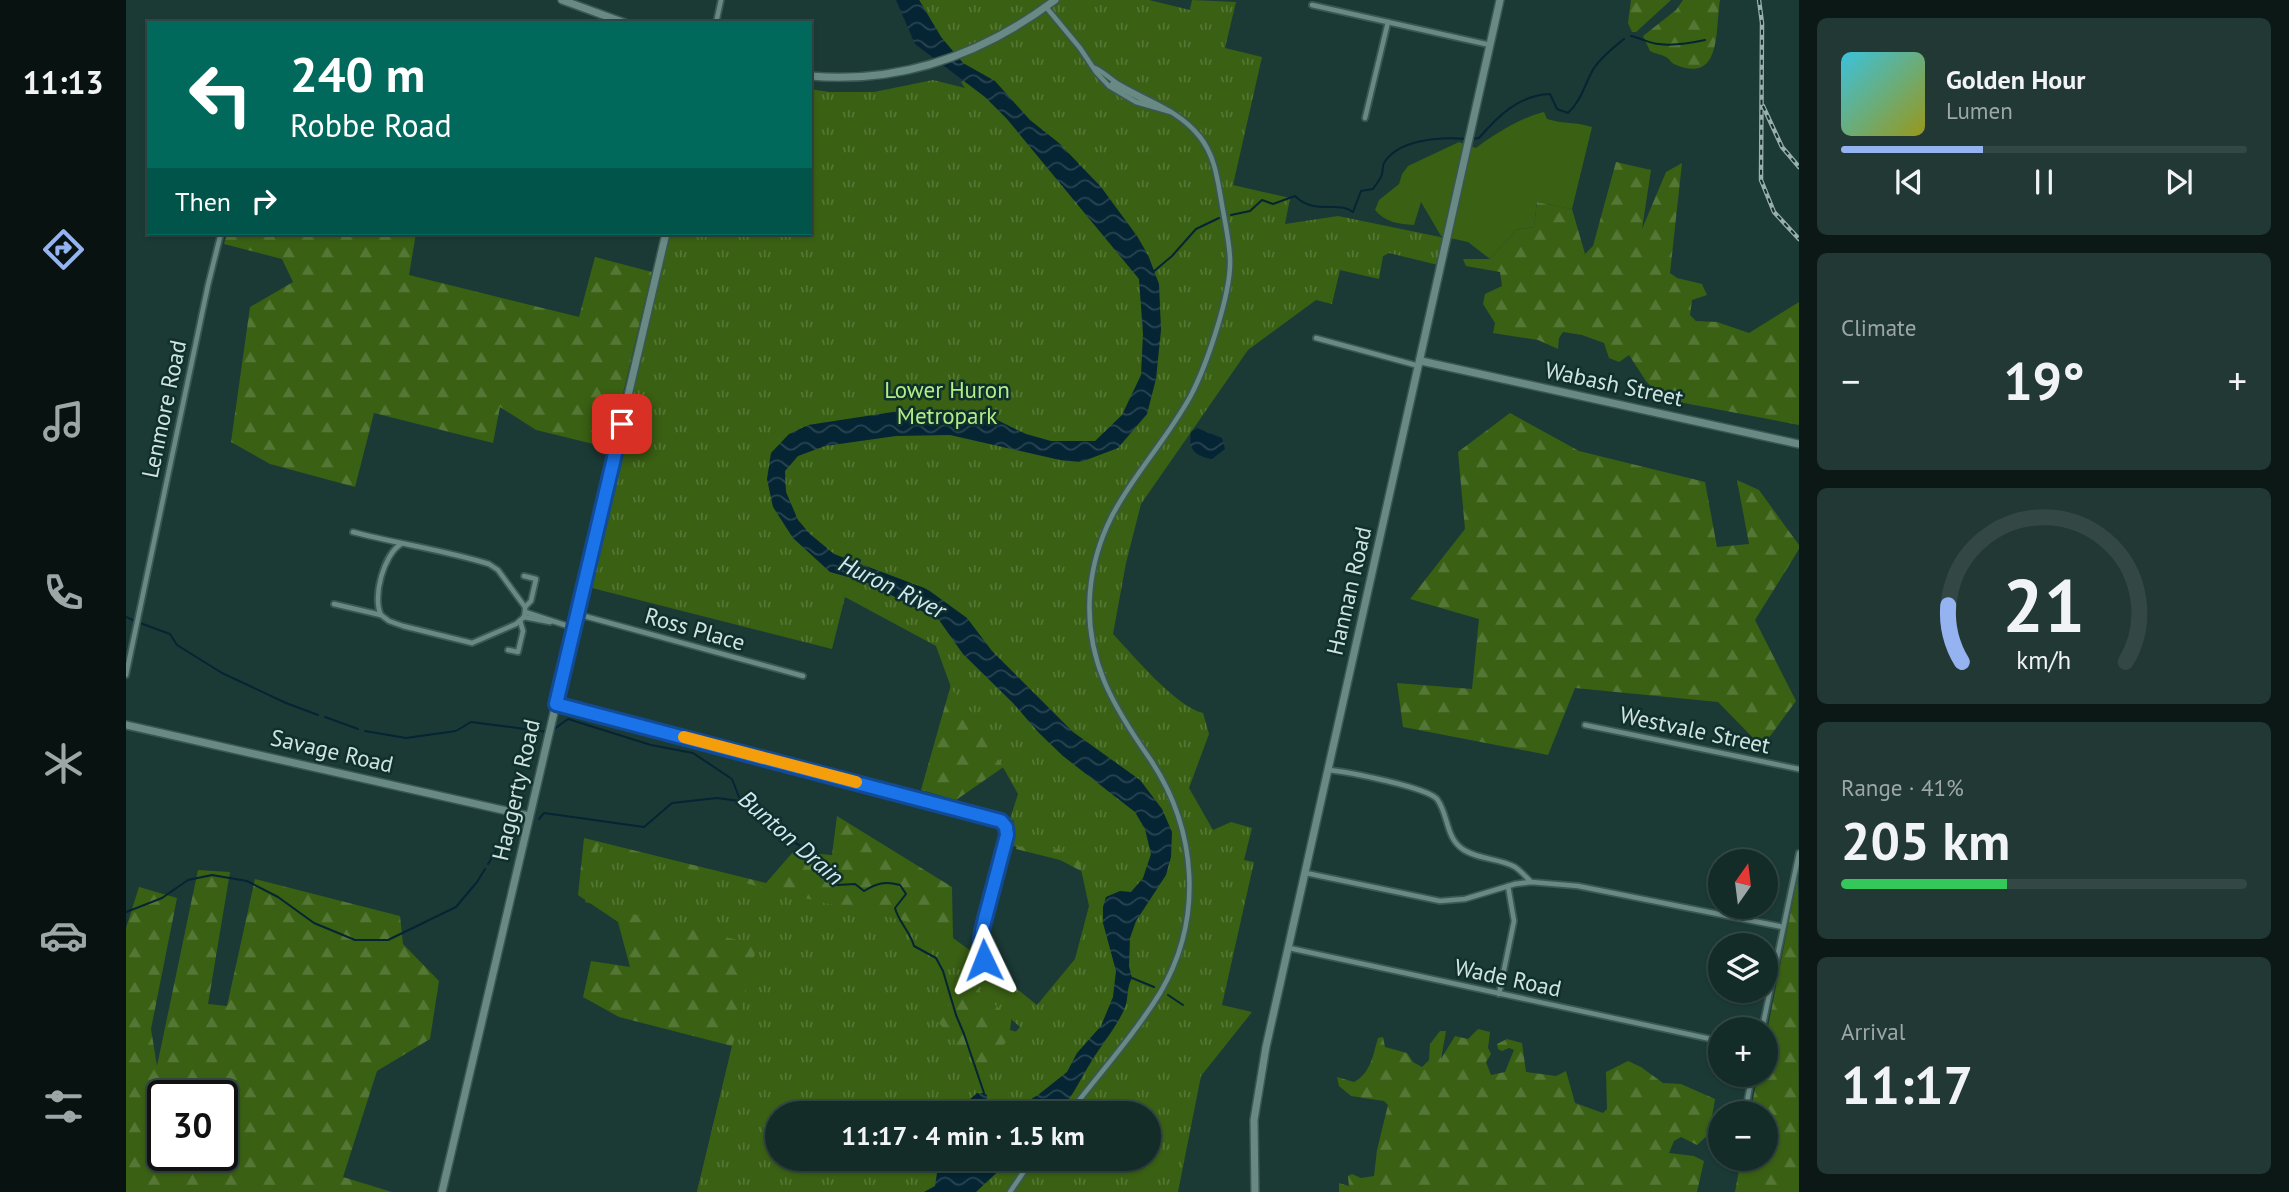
<!DOCTYPE html>
<html lang="en">
<head>
<meta charset="utf-8">
<style>
	body { margin:0; font-family:"PT Sans",sans-serif; background:#213834; color:#f1f3f6; height:100vh; display:flex; flex-direction:column; font-size:26px; white-space:nowrap }
	* { box-sizing:border-box; margin:0 }
	p { font-size:23px; color:#9da7a8 }
	.icon { flex:none; width:38px; height:38px; fill:none; stroke:currentColor; stroke-width:2; stroke-linecap:round; stroke-linejoin:round }
	.map { position:relative; flex:1; overflow:hidden }
	.side { display:flex; flex-direction:column; gap:18px; padding:18px; background:#0b1816; width:490px }
	.side>* { flex:none }
	.hud { position:absolute; left:21px; top:21px; width:665px; height:214px; border-radius:0px; box-shadow:0 2px 5px #0004,0 0 0 2px #334845; background:#00695c; color:#fff; overflow:hidden }
	.needle { width:46px; rotate:14deg }
	.tools { position:absolute; left:1582px; top:849px; display:grid; gap:14px }
	.tools a { display:grid; place-items:center; width:70px; height:70px; border-radius:50%; background:#142c28; box-shadow:0 2px 5px #0004,0 0 0 2px #334845; font-size:35px }
	.speed { position:absolute; left:21px; top:1080px; display:flex; gap:14px; font-size:35px; font-weight:700; text-align:center }
	.speed>* { display:grid; place-content:center; width:91px; height:91px; border-radius:50%; background:#142c28; box-shadow:0 2px 5px #0004,0 0 0 2px #334845; line-height:1 }
	.speed .limit { border:4px solid #111; border-radius:10px; background:#fff; color:#111 }
	.pin { position:absolute; display:grid; place-items:center; width:60px; height:60px; color:#fff; margin:-30px; border-radius:14px; box-shadow:0 4px 10px #0006 }
	.me { position:absolute; width:77px; margin:-38px; rotate:358deg; stroke-linejoin:round; filter:drop-shadow(0 0 5px #0008) }
	.turn { display:flex; align-items:center; gap:24px; height:147px; padding:0 28px; font-size:32px }
	.turn .icon { width:91px; height:91px; stroke-width:2.5 }
	.turn b { display:block; font-size:49px; line-height:60px }
	.then { display:flex; align-items:center; height:66px; padding:0 28px; background:#0003; gap:14px; font-size:26px }
	.big { font-size:52px; font-weight:700; line-height:1.1 }
	.side .card { flex:1; display:flex; flex-direction:column; justify-content:center; gap:10px; min-width:0; padding:0 24px; border-radius:10px; background:#213834 }
	.side .dial { align-items:center; gap:0 }
	.dial svg { height:182px; overflow:visible; fill:none; stroke:#334845; stroke-width:7; stroke-linecap:round; text-anchor:middle }
	.dial text { fill:#f1f3f6; stroke:none }
	.song { display:flex; align-items:center; gap:21px }
	.cover { width:84px; height:84px; border-radius:10px; background:linear-gradient(135deg,hsl(190 70% 55%),hsl(60 70% 35%)) }
	.played { height:7px; border-radius:4px; background:linear-gradient(90deg,#95b2f1 35%,#334845 35%) }
	.keys { display:flex; justify-content:space-around; direction:ltr }
	.heat { display:flex; justify-content:space-between; align-items:center; font-size:38px; direction:ltr }
	.charge { height:10px; border-radius:5px; background:linear-gradient(90deg,#34c759 41%,#334845 0) }
	.trip { position:absolute; left:639px; top:1101px; width:396px; height:70px; border-radius:35px; background:#142c28; box-shadow:0 2px 5px #0004,0 0 0 2px #334845; font-weight:700; line-height:70px; text-align:center }
	main { display:flex; flex:1; min-height:0 }
	.tab-bar { display:flex; flex-direction:column; width:126px; justify-content:space-around; align-items:center; background:#081210; color:#9da7a8 }
	.tab-bar .icon { width:49px; height:49px }
	.tab-bar .active { color:#95b2f1 }
	.tab-bar b { font-size:32px; color:#f1f3f6 }
	.map>svg:first-child { display:block }
	.grass { fill:#3a6013 }
	.forest { fill:url(#forest-firs); fill-rule:evenodd }
	.park { fill:url(#park-tufts); fill-rule:evenodd }
	.water { fill:url(#water-waves) }
	.lines { fill:none; stroke-linecap:round; stroke-linejoin:round }
	.stream { stroke:#052434; stroke-width:2 }
	.street-casing { stroke:#3b5754; stroke-width:8 }
	.secondary-casing { stroke:#3b5754; stroke-width:10 }
	.street { stroke:#688984; stroke-width:4.5 }
	.secondary { stroke:#688984; stroke-width:7 }
	.rail-casing { stroke:#99afac; stroke-width:4.5 }
	.rail { stroke:#10302c; stroke-width:2; stroke-dasharray:5; stroke-linecap:butt }
	.route-casing { stroke:#114b97; stroke-width:18 }
	.route { stroke:#1a73e8; stroke-width:12 }
	.slow { stroke:#f59e0b; stroke-width:12 }
	.labels { text-anchor:middle; stroke-width:5; stroke-linejoin:round; paint-order:stroke }
	.street-label { font-size:23px; fill:#d1e3e0; stroke:#10302c }
	.park-label { font-size:23px; fill:#b2ed85; stroke:#10302c }
	.water-label { font-size:24px; font-style:italic; fill:#d2e8f5; stroke:#10302c }
</style>
</head>
<body>
<main>
<nav class="tab-bar">
<b>11:13</b>
<svg class="icon active" aria-label="directions" viewBox="0 0 24 24"><path d="M12 3l9 9-9 9-9-9zM9 14v-3h6M13 9l2 2-2 2"/></svg>
<svg class="icon" aria-label="music" viewBox="0 0 24 24"><path d="M9 18V5l10-2v13"/><circle cx="6" cy="18" r="3"/><circle cx="16" cy="16" r="3"/></svg>
<svg class="icon" aria-label="phone" viewBox="0 0 24 24"><path d="M5 4h4l2 5-3 2q2 4 5 5l2-3 5 2v4C11 20 4 13 5 4z"/></svg>
<svg class="icon" aria-label="climate" viewBox="0 0 24 24"><path d="M12 3v18M4 7l16 10M4 17L20 7"/></svg>
<svg class="icon" aria-label="car" viewBox="0 0 24 24"><path d="M5 17H2v-5l4-1 3-4h7l3 4 3 1v5h-3M9 17h6M6 11h13"/><circle cx="7" cy="17" r="2"/><circle cx="17" cy="17" r="2"/></svg>
<svg class="icon" aria-label="filters" viewBox="0 0 24 24"><path d="M4 7h16M4 17h16"/><circle cx="9" cy="7" r="2"/><circle cx="15" cy="17" r="2"/></svg>
</nav>
<div class="map">
<svg width="1673" height="1192" viewBox="0 0 1673 1192">
	<defs>
		<pattern id="forest-firs" width="22" height="20" patternUnits="userSpaceOnUse" patternTransform="scale(1.75)"><rect width="22" height="20" fill="#3a6013"/><path d="M5 1l3.5 6h-7zM16 11l3.5 6h-7z" fill="#557735"/></pattern>
		<pattern id="park-tufts" width="24" height="20" patternUnits="userSpaceOnUse" patternTransform="scale(1.75)"><rect width="24" height="20" fill="#3a6013"/><path d="M3 7l-1-3M5 7V3M7 7l1-3M15 17l-1-3M17 17v-4M19 17l1-3" fill="none" stroke="#557735"/></pattern>
		<pattern id="water-waves" width="16" height="10" patternUnits="userSpaceOnUse" patternTransform="scale(1.75)"><rect width="16" height="10" fill="#052434"/><path d="M0 5q4-4 8 0t8 0" fill="none" stroke="#284451"/></pattern>
	</defs>
	<rect width="100%" height="100%" fill="#1b3a36"/>
	<!-- grass -->
	<path class="grass" d="M1418,112l3,7c16,5 30,3 45,8l-20,82 -35,-7 -3,25 -18,3 -26,29 -22,-17 -27,-6 -20,-34 -7,23c-16,-1 -29,-3 -39,-15l4,-10 20,-16 3,-10 6,-8 51,-24 17,6c17,-13 48,-32 68,-36z"/>
	<!-- forest -->
	<g class="forest">
		<polygon points="1505,0 1545,0 1510,32 1506,32 1502,23"/>
		<path d="M1557,0h37c-5,28 3,86 -46,64 -4,-2 -4,-5 -8,-7 -5,-3 -11,-3 -16,-6l-7,-15 33,-26z"/>
		<polygon points="1490,162 1525,170 1516,229 1540,172 1556,163 1544,273 1551,278 1576,284 1581,295 1566,300 1564,315 1570,321 1591,322 1623,333 1673,302 1673,425 1537,399 1520,381 1503,355 1493,362 1483,358 1478,343 1456,335 1437,332 1433,338 1432,349 1412,340 1367,333 1369,323 1357,304 1359,294 1376,286 1374,272 1340,266 1337,259 1364,259 1390,230 1408,227 1411,202 1446,209 1459,254 1467,246"/>
		<polygon points="101,233 290,233 283,275 453,317 469,257 526,272 484,448 410,430 374,407 367,443 248,413 229,487 144,464 105,442 124,307 167,282 156,259 98,244"/>
		<polygon points="1384,413 1453,451 1579,482 1591,547 1623,544 1611,480 1633,490 1673,545 1673,549 1629,620 1670,701 1636,747 1592,702 1449,688 1422,755 1277,727 1271,683 1346,689 1353,619 1284,599 1339,529 1332,452"/>
		<polygon points="828,674 1024,770 932,1113 651,1113 651,1158 870,1192 571,1192 606,1046 493,1017 457,997 465,961 504,967 492,922 452,895 458,838 640,883 667,852 706,855 711,816 826,887 827,938 890,984 884,1030 898,1034 955,961 966,904 961,874 934,860 890,849 897,790 879,766 830,800 795,790"/>
		<path d="M72,870l32,2 -22,132 19,2 28,-127 145,37 3,28 36,37 -9,58 -53,32 -34,106 49,15h-266v-264l13,-41 38,11 -26,131 6,37zM37,1096h59v59h-59z"/>
		<polygon points="1672,875 1673,1192 1609,1192 1615,1159 1640,1158 1640,1113 1624,1113 1632,1075 1640,1074 1640,1037"/>
		<path d="M1352,1029l12,3 -2,16 3,6 -5,8 5,13 14,-3 9,-22 -5,-2 -7,3 -4,-2 -1,-5 10,-5 15,4 4,29 30,4 10,-5 9,32 28,10 4,-4 -1,-37 22,-11 13,6 22,16 18,1 34,15 -6,35 -12,11 -16,-8 -7,4 -5,12 25,3 10,5 -7,31h-358v-9l10,3 -1,-10 4,-2 9,4 13,-2 3,-26 11,-45 -4,-4 -33,-5 -12,-10 -2,-9 17,5c17,-9 19,-27 24,-44l5,-1 2,10 22,6 6,9 9,5 7,-7 1,-16 10,-13h6l-5,28 14,-23 13,3z"/>
	</g>
	<!-- park -->
	<path class="park" d="M793,0h230l41,10 2,-10 44,2 -11,46 37,9 -29,128 57,13 -5,26 53,-8 107,22 -7,27 -49,-12 -6,3 -4,23 -39,-9 -8,34 -16,-4 -68,50 -107,154 -15,59 -13,71c21,22 62,72 90,79l6,21 -20,54 24,42 18,-8 21,6 -8,32 10,2 -32,143 30,7 -51,64 -23,116h-481l60,-247 -172,-43 13,-56 267,67 1,-2 58,15 45,29 4,-16 5,1 2,-5 6,1 -5,24 56,45 38,-46 14,-53 -10,-46 -14,1 -5,-12 -49,-3 3,-11 -3,-2 3,-12 -4,-2 8,-25 -45,-80 -21,-24 -16,-44 -91,-49 -13,52 -244,-62 82,-354h140v-144l19,3h45l59,-12 32,8 -4,-6 17,-9 -15,-9 -22,-27zM841,980l53,47 -39,42 -44,-48zM651,1113h371v45h-371z"/>
	<!-- water -->
	<g class="water">
		<path d="M770,0h23l22,37 22,26 32,18 35,39 29,23 42,44 36,49 11,19 11,29 2,46 -5,49 -9,35 -29,34 -37,14 -21,-2 -110,-25 -54,1 -71,10 -27,10 -13,15 1,21 12,28 12,14 24,20 93,35 40,29 25,33 81,81 67,48 22,29 10,23 -1,25 -5,18 -30,46 -6,17 -1,28 3,12c-6,10 -3,22 -8,32 -9,19 -22,34 -33,52 -12,19 -17,33 -33,51h-103l22,-20h7l3,2 -1,13 14,2 21,-5 17,-10 29,-23 10,-19 24,-27 12,-29 3,-26 -13,-48v-16l3,-10 14,-6 11,1 12,-14 8,-24 -6,-25 -10,-17 -72,-56 -24,-23 -26,-30 -50,-49 -24,-34 -73,-38 -36,-10 -37,-34 -20,-31 -6,-28 4,-26 18,-19 19,-9 98,-15 42,2 47,7 31,15 25,7h44l27,-26 19,-40 2,-41 -4,-55 -132,-160 -22,-22 -70,-53z"/>
		<path d="M1071,428l25,10 3,11 -13,10c-17,-3 -24,-9 -21,-27z"/>
		<polygon points="809,1159 870,1159 880,1164 850,1192 798,1192 809,1186 811,1173"/>
	</g>
	<g class="lines">
		<!-- stream -->
		<g class="stream">
			<path d="M1505,36c10,2 19,8 28,8 14,2 32,-1 46,-4"/>
			<path d="M1346,139l7,-1c19,-22 40,-43 71,-44l7,15 11,4c14,-13 17,-30 26,-45 8,-12 19,-20 30,-29"/>
			<path d="M1105,215l19,-4 12,-11 11,4 22,-8c20,20 43,4 58,16l8,-21 12,-2c3,-5 8,-10 9,-15 1,-4 0,-6 2,-11 14,-24 57,-26 82,-24"/>
			<polyline points="1027,272 1046,256 1070,229 1093,218"/>
			<polyline points="0,617 9,621"/>
			<polyline points="14,623 44,634 51,645 96,673 160,703 192,715"/>
			<polyline points="199,717 232,729"/>
			<path d="M427,730l15,-11 83,26 42,8 39,26 9,23 54,41 15,7 14,10 2,8 12,4 -1,13 18,-1 9,7c13,-8 21,-10 36,-6l6,9 -11,14c4,15 15,23 19,38l22,12 7,13 13,44 8,19 20,59"/>
			<polyline points="239,731 280,738 330,731 345,722 422,732"/>
			<polyline points="413,819 418,813 518,827 546,803 591,798 613,801"/>
			<polyline points="362,864 379,836 396,829"/>
			<polyline points="0,912 36,898 62,880 86,875 121,881 152,897 188,923 229,940 262,940 330,907 351,882 359,869"/>
			<polyline points="1006,978 1028,987"/>
			<polyline points="1042,995 1057,1005"/>
		</g>
		<!-- street casing -->
		<g class="street-casing">
			<g id="street">
				<polyline points="1186,5 1364,45"/>
				<polyline points="920,7 954,48 970,72 983,86 1010,102 1045,112"/>
				<polyline points="590,23 595,0"/>
				<polyline points="986,84 1025,104"/>
				<polyline points="1239,118 1262,22"/>
				<polyline points="1190,338 1293,366"/>
				<path d="M227,532c46,12 91,18 136,32l9,6 27,37v5"/>
				<polyline points="398,576 410,579 405,601 399,607"/>
				<polyline points="208,604 255,615 263,621 277,626 346,643 390,624 398,617 399,612"/>
				<polyline points="399,612 448,628"/>
				<polyline points="451,614 677,676"/>
				<path d="M255,615c-9,-18 3,-61 20,-71"/>
				<polyline points="398,617 424,622"/>
				<polyline points="382,650 392,652 397,631 394,621"/>
				<polyline points="0,675 82,285 95,233"/>
				<polyline points="431,704 875,821 880,827 881,835 856,930 854,940 859,966 855,971 849,970 848,958 854,940"/>
				<polyline points="1459,725 1673,769"/>
				<path d="M1203,770c19,2 97,17 108,29 12,16 8,39 27,51 16,10 35,8 51,17 6,4 11,10 16,15"/>
				<polyline points="1180,873 1314,901 1339,899 1389,884 1405,882 1452,886 1657,927"/>
				<polyline points="1163,948 1594,1041"/>
				<polyline points="1373,994 1388,921 1382,886"/>
				<polyline points="1636,1029 1673,853"/>
				<path d="M943,1113c30,-39 65,-78 91,-120 44,-74 37,-164 -10,-234 -37,-53 -65,-99 -60,-166 7,-87 61,-126 100,-196 16,-30 42,-105 40,-139 -1,-20 -6,-40 -9,-59 -4,-23 -7,-44 -21,-62 -21,-27 -53,-36 -80,-52 -9,-5 -16,-13 -25,-17"/>
				<polyline points="1619,1113 1626,1074"/>
				<polyline points="884,1192 907,1158"/>
			</g>
		</g>
		<!-- secondary casing -->
		<g class="secondary-casing">
			<g id="secondary">
				<polyline points="436,0 499,23"/>
				<path d="M684,76c91,8 173,-22 245,-76"/>
				<polyline points="1295,361 1673,444"/>
				<polyline points="0,725 403,816"/>
				<polyline points="316,1192 540,233"/>
				<polyline points="1129,1192 1128,1120 1140,1047 1374,0"/>
			</g>
		</g>
		<!-- street -->
		<use href="#street" class="street"/>
		<!-- secondary -->
		<use href="#secondary" class="secondary"/>
		<!-- rail casing -->
		<g class="rail-casing">
			<g id="rail">
				<polyline points="1633,0 1636,23 1635,180 1648,212 1673,239"/>
				<polyline points="1637,106 1656,147 1673,167"/>
			</g>
		</g>
		<!-- rail -->
		<use href="#rail" class="rail"/>
	</g>
	<g class="lines">
		<!-- route casing -->
		<g class="route-casing">
			<polyline id="route" points="496,424 430,704 875,821 880,827 881,835 856,930 855,940 858,960"/>
		</g>
		<!-- route -->
		<use href="#route" class="route"/>
		<!-- slow -->
		<polyline class="slow" points="558,737 730,782"/>
	</g>
	<g class="labels">
		<!-- street labels -->
		<g class="street-label">
			<text transform="translate(1488 384) rotate(12)" y="8">Wabash Street</text>
			<text transform="translate(38 409) rotate(-78)" y="8">Lenmore Road</text>
			<text transform="translate(1223 591) rotate(-77)" y="8">Hannan Road</text>
			<text transform="translate(569 629) rotate(16)" y="8">Ross Place</text>
			<text transform="translate(1569 730) rotate(12)" y="8">Westvale Street</text>
			<text transform="translate(206 751) rotate(13)" y="8">Savage Road</text>
			<text transform="translate(390 790) rotate(-77)" y="8">Haggerty Road</text>
			<text transform="translate(1382 978) rotate(12)" y="8">Wade Road</text>
		</g>
		<!-- park labels -->
		<g class="park-label">
			<text x="821" y="398">Lower Huron<tspan x="821" dy="26">Metropark</tspan></text>
		</g>
		<!-- water labels -->
		<g class="water-label">
			<text transform="translate(766 587) rotate(26)" y="8">Huron River</text>
			<text transform="translate(665 838) rotate(41)" y="8">Bunton Drain</text>
		</g>
	</g>
</svg>
<div class="tools">
<a><svg class="needle" viewBox="-14 -14 28 28"><path d="M0-13l5 13h-10z" fill="#e53935"/><path d="M0 13l5-13h-10z" fill="#9da7a8"/></svg></a>
<a><svg class="icon" aria-label="layers" viewBox="0 0 24 24"><path d="M12 4l9 5-9 5-9-5zM3 14l9 5 9-5"/></svg></a>
<a>+</a>
<a>−</a>
</div>
<div class="speed"><div class="limit">30</div></div>
<div class="pin" style="left:496px;top:424px;background:#d93025"><svg class="icon" aria-label="arrive" viewBox="0 0 24 24"><path d="M6 21V4h12l-3 4 3 4H6"/></svg></div>
<svg class="me" style="left:858px;top:960px" viewBox="-20 -20 40 40"><path d="M0-17L14 15 0 8-14 15z" fill="#1a73e8" stroke="#fff" stroke-width="4"/></svg>
<div class="trip">11:17 · 4 min · 1.5 km</div>
<div class="hud">
<div class="turn"><svg class="icon" aria-label="left" viewBox="0 0 24 24"><path d="M17 20v-9H6M10 6l-5 5 5 5"/></svg><div><b>240 m</b>Robbe Road</div></div>
<div class="then">Then<svg class="icon" aria-label="right" viewBox="0 0 24 24"><path d="M7 20v-9h11M14 6l5 5-5 5"/></svg></div>
</div>
</div>
<section class="side">
<div class="card">
<div class="song"><i class="cover"></i><div><b>Golden Hour</b><p>Lumen</p></div></div>
<div class="played"></div>
<div class="keys"><svg class="icon" aria-label="previous" viewBox="0 0 24 24"><path d="M18 5L8 12l10 7zM5 5v14"/></svg><svg class="icon" aria-label="pause" viewBox="0 0 24 24"><path d="M8 5v14M16 5v14"/></svg><svg class="icon" aria-label="next" viewBox="0 0 24 24"><path d="M6 5l10 7-10 7zM19 5v14"/></svg></div>
</div>
<div class="card"><p>Climate</p>
<div class="heat"><a>−</a><b class="big">19°</b><a>+</a></div>
</div>
<div class="card dial"><svg viewBox="0 0 100 80">
<path d="M14 69A42 42 0 1 1 86 69"/>
<path d="M14 69A42 42 0 0 1 8 44" stroke="#95b2f1"/>
<text x="50" y="56" font-size="32" font-weight="700">21</text>
<text x="50" y="72" font-size="11">km/h</text>
</svg></div>
<div class="card"><p>Range · 41%</p><b class="big">205 km</b><div class="charge"></div></div>
<div class="card"><p>Arrival</p><b class="big">11:17</b></div>
</section>
</main>
</body>
</html>
